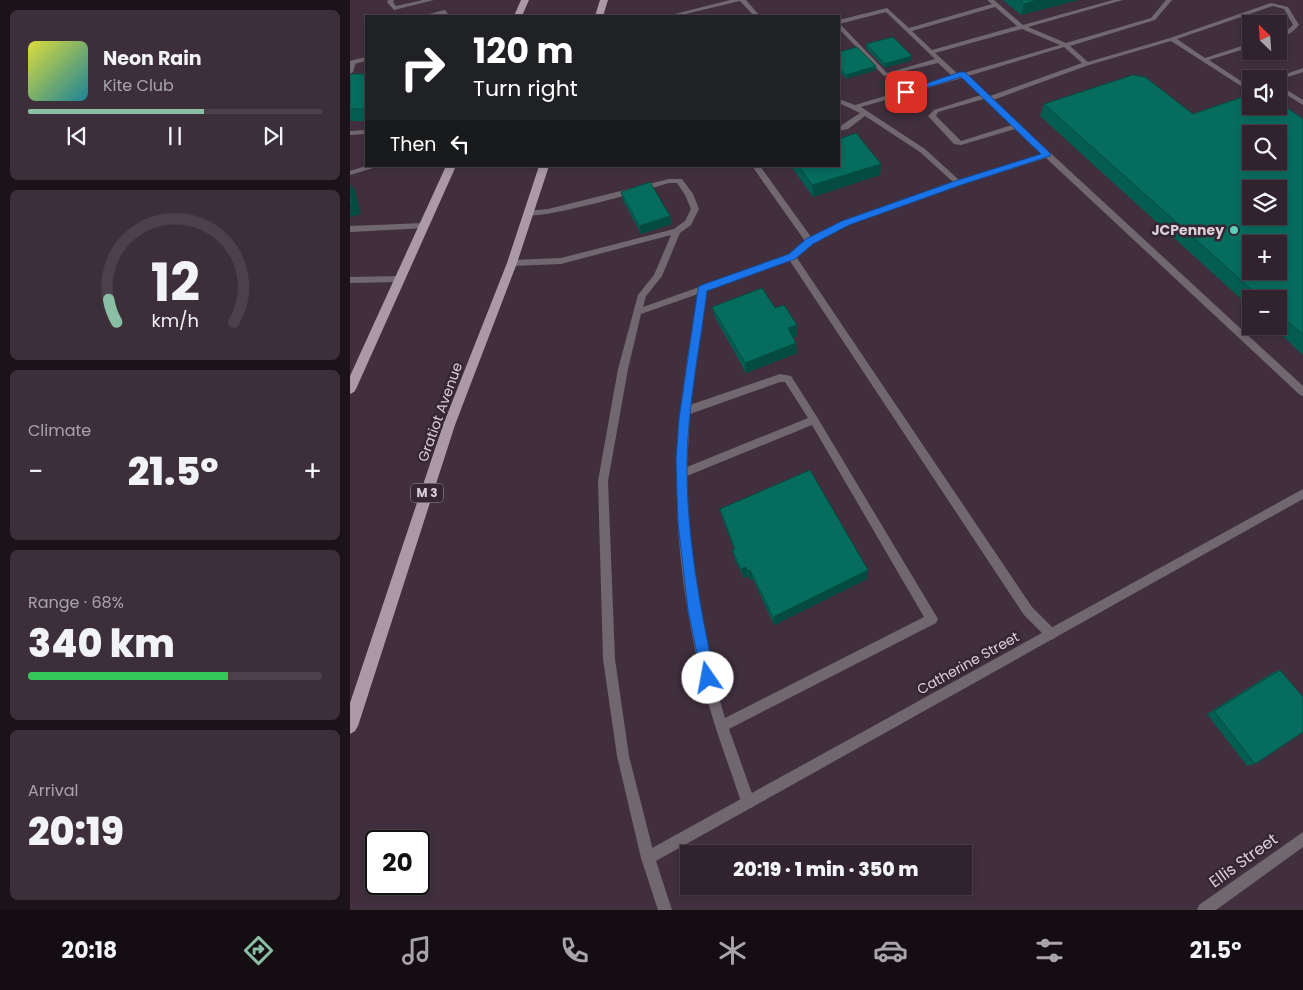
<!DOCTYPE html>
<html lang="en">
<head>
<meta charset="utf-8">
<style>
	body { margin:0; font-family:Poppins,sans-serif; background:#3d2f3a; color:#f1f3f6; height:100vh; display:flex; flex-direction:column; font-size:19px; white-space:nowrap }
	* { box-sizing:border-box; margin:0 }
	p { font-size:16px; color:#a8a4aa }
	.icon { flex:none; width:28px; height:28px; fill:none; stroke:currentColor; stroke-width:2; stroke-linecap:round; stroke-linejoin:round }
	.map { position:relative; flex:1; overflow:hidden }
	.panel { display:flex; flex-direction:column; gap:10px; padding:10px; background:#1b1319; width:350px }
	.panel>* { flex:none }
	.hud { position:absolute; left:15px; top:15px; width:475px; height:152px; border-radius:0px; box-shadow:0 2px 8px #0003,0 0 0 1px #4c404a; background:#202124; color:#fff; overflow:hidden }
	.needle { width:32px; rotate:335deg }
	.controls { position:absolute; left:892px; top:15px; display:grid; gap:10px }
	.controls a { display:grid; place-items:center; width:45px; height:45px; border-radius:0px; background:#31232e; box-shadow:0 2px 8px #0003,0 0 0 1px #4c404a; font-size:25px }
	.speed { position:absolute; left:15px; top:830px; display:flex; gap:10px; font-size:25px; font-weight:700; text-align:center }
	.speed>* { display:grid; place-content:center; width:65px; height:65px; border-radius:50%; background:#31232e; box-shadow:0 2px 8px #0003,0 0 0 1px #4c404a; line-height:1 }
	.speed .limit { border:2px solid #111; border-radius:8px; background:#fff; color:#111 }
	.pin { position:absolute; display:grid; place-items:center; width:42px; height:42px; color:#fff; margin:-21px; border-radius:10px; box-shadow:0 2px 8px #0006 }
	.me { position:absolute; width:55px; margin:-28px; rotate:348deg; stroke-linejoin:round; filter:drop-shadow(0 0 4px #0008) }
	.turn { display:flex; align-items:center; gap:18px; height:105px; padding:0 25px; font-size:22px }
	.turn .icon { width:65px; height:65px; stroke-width:2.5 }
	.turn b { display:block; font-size:35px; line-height:42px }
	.then { display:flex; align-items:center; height:48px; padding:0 25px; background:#0003; gap:10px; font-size:19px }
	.big { font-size:38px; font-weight:800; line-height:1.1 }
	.panel .card { flex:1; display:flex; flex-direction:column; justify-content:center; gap:8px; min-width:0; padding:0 18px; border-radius:8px; background:#3d2f3a }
	.panel .dial { align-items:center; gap:0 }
	.dial svg { height:130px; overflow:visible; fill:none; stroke:#4c404a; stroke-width:7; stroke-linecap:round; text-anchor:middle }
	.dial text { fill:#f1f3f6; stroke:none }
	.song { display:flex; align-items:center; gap:15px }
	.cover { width:60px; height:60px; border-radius:8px; background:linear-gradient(135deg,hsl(60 70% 55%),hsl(190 70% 35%)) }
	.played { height:5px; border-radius:2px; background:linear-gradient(90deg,#8abfa5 60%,#4c404a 60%) }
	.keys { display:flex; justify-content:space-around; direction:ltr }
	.heat { display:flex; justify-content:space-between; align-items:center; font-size:28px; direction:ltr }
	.charge { height:8px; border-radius:4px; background:linear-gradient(90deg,#34c759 68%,#4c404a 0) }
	.trip { position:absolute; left:330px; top:845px; width:292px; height:50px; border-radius:0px; background:#31232e; box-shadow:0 2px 8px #0003,0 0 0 1px #4c404a; font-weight:800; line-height:50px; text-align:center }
	.dock { display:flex; height:80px; justify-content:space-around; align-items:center; background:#140e12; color:#a8a4aa }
	.dock .icon { width:35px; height:35px }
	.dock .selected { color:#8abfa5 }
	.dock b { font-size:22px; color:#f1f3f6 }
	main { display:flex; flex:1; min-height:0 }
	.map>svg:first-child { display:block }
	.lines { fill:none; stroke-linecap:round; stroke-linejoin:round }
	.lane { fill:#71686f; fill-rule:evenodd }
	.street { fill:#71686f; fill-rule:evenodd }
	.primary { fill:#ac99a8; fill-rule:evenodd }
	.wall { fill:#055d51 }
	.shaded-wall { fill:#044c42 }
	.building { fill:#066c5e; stroke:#044c42; fill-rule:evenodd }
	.route { fill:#1a73e8; stroke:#114b97 }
	.poi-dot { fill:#5cceba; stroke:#362533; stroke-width:2 }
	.labels { text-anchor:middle; stroke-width:5; stroke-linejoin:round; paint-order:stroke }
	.shield { fill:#362533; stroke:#aa9da6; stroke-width:1 }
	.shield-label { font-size:12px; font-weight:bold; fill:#dbd0d8 }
	.poi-label { font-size:14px; font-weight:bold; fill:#dbd0d8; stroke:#362533; text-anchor:end }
	.street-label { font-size:14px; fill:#dbd0d8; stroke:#362533 }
	.near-street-label { font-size:16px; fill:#dbd0d8; stroke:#362533 }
</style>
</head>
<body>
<main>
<section class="panel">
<div class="card">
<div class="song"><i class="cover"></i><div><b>Neon Rain</b><p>Kite Club</p></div></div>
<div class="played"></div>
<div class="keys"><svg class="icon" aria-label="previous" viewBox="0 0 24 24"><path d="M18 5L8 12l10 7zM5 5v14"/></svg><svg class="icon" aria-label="pause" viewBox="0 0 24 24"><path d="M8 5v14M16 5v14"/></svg><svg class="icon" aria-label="next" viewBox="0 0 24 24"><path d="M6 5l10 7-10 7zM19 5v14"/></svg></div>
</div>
<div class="card dial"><svg viewBox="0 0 100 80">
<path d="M14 69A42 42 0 1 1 86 69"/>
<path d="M14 69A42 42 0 0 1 9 55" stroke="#8abfa5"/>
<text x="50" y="56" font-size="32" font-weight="700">12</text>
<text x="50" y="72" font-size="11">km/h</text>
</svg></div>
<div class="card"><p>Climate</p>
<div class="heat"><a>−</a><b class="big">21.5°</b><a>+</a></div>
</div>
<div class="card"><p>Range · 68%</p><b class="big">340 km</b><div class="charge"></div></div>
<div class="card"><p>Arrival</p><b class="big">20:19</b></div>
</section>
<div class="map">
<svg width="953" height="910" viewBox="0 0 953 910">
	<rect width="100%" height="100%" fill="#412f3d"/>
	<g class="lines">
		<!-- lane -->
		<g class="lane">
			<polygon points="38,0 44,0 43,2 46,6 73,0 84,0 44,10 37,2"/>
			<polygon points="380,0 396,0 410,16 404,16 390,1 327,16 317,16"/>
			<path d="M637,0h7l29,25 90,-25h10l-95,27 38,16 85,-25 15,-18h6l-17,20 -85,26 18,16 82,-24 101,-35 17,4 11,18c-6,7 -12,11 -20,13v-4l6,-2 8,-7 -9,-16 -11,-3 -96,33 28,19 46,-15v4l-42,13 35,23 7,-1v4h-10l-70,-45 -82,24 -96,35 310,286v10l-3,-1 -254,-237 -85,27 -112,40 -36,18 -16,15 235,349 23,23 2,4 -2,4 -4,2 -4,-2 -23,-23 -234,-354 -83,30 -17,114 90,-31 11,2 26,41 121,202 -2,4 -207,106 26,73 -2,5 -5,2 -5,-2 -2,-5c-10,-31 -22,-62 -31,-93 -24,-84 -38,-181 -32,-269 3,-49 12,-98 20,-146l-57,20 -13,55 -20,112 7,178 14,97 26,102 -2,5 -5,2 -5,-2 -2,-5 -24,-102 -14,-97 -5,-178 20,-112 20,-74 16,-20 17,-40 -110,29 -49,2 -4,-3 4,-3 49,-2 113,-29 11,-8 6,-12 -6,-14 -8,-12h-8c-20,6 -136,40 -146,31l4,-3 21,-2 121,-30h13l11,15 6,15 -8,16 -11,8 -18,43 -16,20 -3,11 146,-52 16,-14 -53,-75h8l51,71 32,-16 110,-39 -33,-30 -55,-36 -17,13 -9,2v-4l21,-14 -21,-10v-4l16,6 97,-29 -14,-13 -54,13 -45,-47v-5l2,1 46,48 48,-14 -49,-47 -47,12v-4l48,-12 22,20 83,-24zM645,7l22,19 -85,24 -20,-19zM672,29l38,16 -96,28h-4l-2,1 -23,-21zM714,47l18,16 -92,33 -22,-20zM612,78l19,17 -47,15 -6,6 26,28 7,1 54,-16 27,25 -83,26 -34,-31 -64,-42zM634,99l28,26 -51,16 -25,-25 2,-4zM430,382h5l23,36 -121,49 3,-53zM462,425l112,192 -199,101c-24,-78 -36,-160 -38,-242z"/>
			<polygon points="94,10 96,11 99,16 93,16 92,14 72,16"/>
			<polygon points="3,60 6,62 3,72 0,74 0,62"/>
			<polygon points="953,68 953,72 929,80 922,79"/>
			<polygon points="929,85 953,100 953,105 929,90"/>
			<polygon points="16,130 16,134 0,135 0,131"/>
			<polygon points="16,166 30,166 0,175 0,171"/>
			<polygon points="74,223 77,224 77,228 0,232 0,226"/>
			<polygon points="51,276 55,279 51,282 0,283 0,277"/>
		</g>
		<!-- street -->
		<g class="street">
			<polygon points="16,57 16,61 0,65 0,61"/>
			<polygon points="953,489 953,499 306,861 322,910 308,910 291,858 293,853"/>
			<polygon points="953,832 953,847 866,910 847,910 849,905"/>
		</g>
		<!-- primary -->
		<g class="primary">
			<polygon points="171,0 179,0 172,16 164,16"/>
			<polygon points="250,0 258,0 253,16 245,16"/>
			<polygon points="96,166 106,166 6,389 4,392 0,394 0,376"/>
			<polygon points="189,166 199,166 167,263 105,425 8,726 5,731 0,734 0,703 93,425 157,263"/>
		</g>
	</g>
	<!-- wall -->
	<g class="wall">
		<polygon points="653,0 728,0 671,15"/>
		<polygon points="516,44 562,60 535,68 516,48"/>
		<polygon points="489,52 526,66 526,70 496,79 489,71"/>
		<rect x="0" y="74" width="16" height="47"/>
		<polygon points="694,104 843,114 953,119 953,355 922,326 929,326 929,299 901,299 901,308 690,116"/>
		<polygon points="531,164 530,175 463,197 441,166 489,166"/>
		<polygon points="271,192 320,216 322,224 291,234 273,200"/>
		<polygon points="362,307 425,308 447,325 447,336 443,337 447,353 396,373 365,317"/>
		<polygon points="370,509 517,579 424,625 403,579 400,580 398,576 394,578 385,560 382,550 384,549 373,520"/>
		<polygon points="930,670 905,764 897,766 857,714 922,673"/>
	</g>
	<!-- shaded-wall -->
	<g class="shaded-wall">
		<polygon points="688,0 728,0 671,15 674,4"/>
		<polygon points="562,56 562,60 535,68 535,64"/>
		<polygon points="526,66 526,70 496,79 496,75"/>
		<polygon points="531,164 530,175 463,197 462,185"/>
		<polygon points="0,183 5,190 11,214 0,217"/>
		<polygon points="320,216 322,224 291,234 289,226"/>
		<polygon points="447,325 447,336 438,339 438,328"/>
		<polygon points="446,343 447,353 396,373 395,363"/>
		<polygon points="396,567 398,576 394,578 391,569"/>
		<polygon points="400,570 403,579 400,580 398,571"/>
		<polygon points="518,570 517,579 424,625 423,617"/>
	</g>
	<!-- building -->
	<g class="building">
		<polygon points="670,0 688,0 674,4"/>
		<polygon points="543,37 562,56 535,64 516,44"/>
		<polygon points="507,47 526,66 496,75 489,67 489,52"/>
		<rect x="0" y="74" width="16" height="35"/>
		<path d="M783,75l12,2 48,37 58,-20v12h28v-4l24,17v216l-24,-21v-15h-17l-218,-195zM901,134h28v27h-28zM901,189h28v27h-28zM901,244h28v27h-28z"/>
		<polygon points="506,133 531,164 462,185 449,166 489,166 489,139"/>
		<polygon points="300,182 320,216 289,226 271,192"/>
		<polygon points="0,192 2,202 0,203"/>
		<polygon points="412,288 425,308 434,305 447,325 438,328 446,343 395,363 362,307"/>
		<polygon points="460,470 518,570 423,617 400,570 398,571 396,567 391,569 382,550 385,549 370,509"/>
		<polygon points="930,670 953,697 953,732 905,764 864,711"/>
	</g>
	<!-- route -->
	<path class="route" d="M610,72h5l85,81v3l-89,29 -112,40 -36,19 -18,15 -88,32c-7,56 -19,113 -20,169 -1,73 13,147 28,218l-2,4 -5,2 -5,-2 -15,-72 -10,-87 -2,-63 3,-41 19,-130 1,-3 90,-32 17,-15 36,-18 113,-40 86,-27 -80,-77 -55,17 -4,-2z"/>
	<!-- markers -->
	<circle class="poi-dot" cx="884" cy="230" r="5"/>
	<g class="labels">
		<!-- shield labels -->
		<rect class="shield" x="61" y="483.5" width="32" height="19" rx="4"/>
		<g class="shield-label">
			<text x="77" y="497">M 3</text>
		</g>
		<!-- poi labels -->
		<g class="poi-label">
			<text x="874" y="235">JCPenney</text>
		</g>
		<!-- street labels -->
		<g class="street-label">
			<text transform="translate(90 412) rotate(-70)" y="5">Gratiot Avenue</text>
			<text transform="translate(618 663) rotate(-29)" y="5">Catherine Street</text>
		</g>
		<!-- near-street labels -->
		<g class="near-street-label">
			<text transform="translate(893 860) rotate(-36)" y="6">Ellis Street</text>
		</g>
	</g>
</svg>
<div class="controls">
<a><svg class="needle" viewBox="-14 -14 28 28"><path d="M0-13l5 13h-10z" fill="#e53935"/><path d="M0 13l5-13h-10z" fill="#a8a4aa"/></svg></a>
<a><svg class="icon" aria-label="sound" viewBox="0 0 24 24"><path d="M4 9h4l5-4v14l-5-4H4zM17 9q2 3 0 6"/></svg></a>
<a><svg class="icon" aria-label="search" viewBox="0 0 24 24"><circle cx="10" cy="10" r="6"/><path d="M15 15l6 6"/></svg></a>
<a><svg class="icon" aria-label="layers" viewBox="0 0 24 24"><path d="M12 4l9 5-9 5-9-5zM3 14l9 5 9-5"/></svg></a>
<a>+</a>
<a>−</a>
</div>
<div class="speed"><div class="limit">20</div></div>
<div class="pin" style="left:556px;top:92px;background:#d93025"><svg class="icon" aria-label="arrive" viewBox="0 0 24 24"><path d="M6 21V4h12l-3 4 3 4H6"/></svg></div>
<svg class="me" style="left:358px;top:678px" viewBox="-20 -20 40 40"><circle r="19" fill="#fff"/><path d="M0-13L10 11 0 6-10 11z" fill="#1a73e8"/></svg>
<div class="trip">20:19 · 1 min · 350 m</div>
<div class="hud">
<div class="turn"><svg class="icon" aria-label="right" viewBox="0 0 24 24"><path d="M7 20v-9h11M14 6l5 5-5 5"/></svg><div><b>120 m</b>Turn right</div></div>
<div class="then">Then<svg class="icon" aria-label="left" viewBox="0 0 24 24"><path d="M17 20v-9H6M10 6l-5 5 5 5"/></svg></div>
</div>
</div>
</main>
<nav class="dock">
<b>20:18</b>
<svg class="icon selected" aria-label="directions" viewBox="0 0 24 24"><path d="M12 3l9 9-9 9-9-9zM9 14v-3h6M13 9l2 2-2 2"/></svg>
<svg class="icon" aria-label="music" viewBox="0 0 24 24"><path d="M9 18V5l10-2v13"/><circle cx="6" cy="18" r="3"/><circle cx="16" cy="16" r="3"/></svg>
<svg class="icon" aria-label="phone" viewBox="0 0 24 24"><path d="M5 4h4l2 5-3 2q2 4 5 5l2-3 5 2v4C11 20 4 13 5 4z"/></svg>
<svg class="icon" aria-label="climate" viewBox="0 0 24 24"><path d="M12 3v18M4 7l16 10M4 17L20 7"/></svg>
<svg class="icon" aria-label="car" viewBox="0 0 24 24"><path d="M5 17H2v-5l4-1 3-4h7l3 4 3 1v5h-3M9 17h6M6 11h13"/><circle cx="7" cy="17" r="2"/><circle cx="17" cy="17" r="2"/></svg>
<svg class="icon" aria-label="filters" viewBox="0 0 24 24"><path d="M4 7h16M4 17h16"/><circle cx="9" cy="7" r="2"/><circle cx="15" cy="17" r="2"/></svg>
<b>21.5°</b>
</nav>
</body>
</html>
